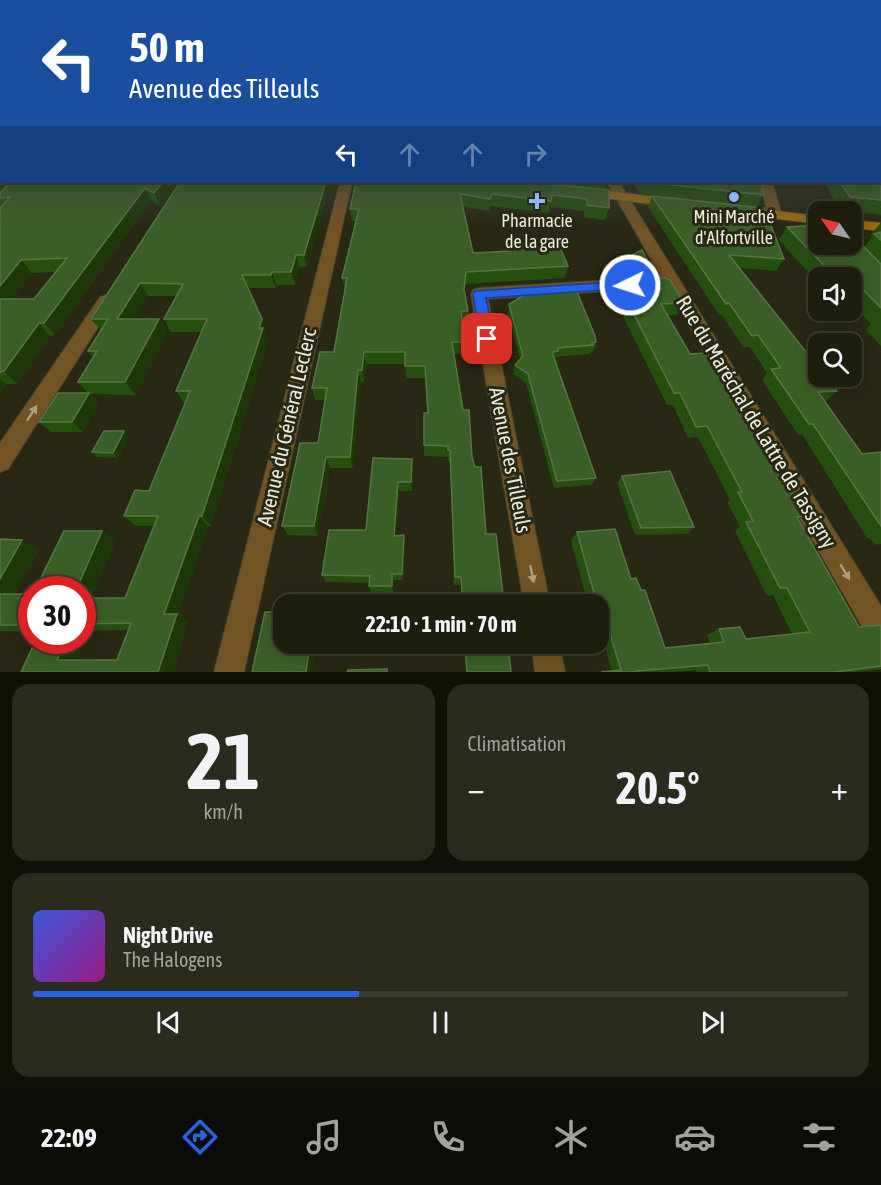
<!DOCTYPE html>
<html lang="fr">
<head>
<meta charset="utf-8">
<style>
	body { margin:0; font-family:"Asap Condensed",sans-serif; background:#2b2b1d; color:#f1f3f6; height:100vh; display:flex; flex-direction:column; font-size:22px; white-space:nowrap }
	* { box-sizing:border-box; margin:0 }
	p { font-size:20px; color:#a1a29e }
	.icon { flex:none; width:33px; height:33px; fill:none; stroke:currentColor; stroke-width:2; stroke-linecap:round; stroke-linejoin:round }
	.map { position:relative; height:672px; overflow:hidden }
	.drawer { display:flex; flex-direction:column; gap:12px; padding:12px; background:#101008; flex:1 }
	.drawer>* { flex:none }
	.banner { position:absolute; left:0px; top:0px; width:882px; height:183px; box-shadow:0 3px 15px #0003,0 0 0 2px #3c3c2f; background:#1a4fa0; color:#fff; overflow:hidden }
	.needle { width:39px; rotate:304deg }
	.controls { position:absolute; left:808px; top:201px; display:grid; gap:12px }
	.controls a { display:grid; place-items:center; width:54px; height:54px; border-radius:12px; background:#1e1e0f; box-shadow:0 3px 15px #0003,0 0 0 2px #3c3c2f; font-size:30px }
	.speed { position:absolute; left:18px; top:576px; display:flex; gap:12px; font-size:30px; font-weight:700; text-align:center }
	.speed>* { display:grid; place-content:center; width:78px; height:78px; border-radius:50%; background:#1e1e0f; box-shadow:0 3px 15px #0003,0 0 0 2px #3c3c2f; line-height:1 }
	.speed .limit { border:9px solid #d22; background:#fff; color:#111 }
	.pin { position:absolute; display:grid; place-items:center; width:51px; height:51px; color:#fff; margin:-26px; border-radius:12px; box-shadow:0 3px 9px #0006 }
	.me { position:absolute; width:66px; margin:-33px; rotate:266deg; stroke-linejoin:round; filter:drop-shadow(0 0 4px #0008) }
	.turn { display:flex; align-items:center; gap:21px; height:126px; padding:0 30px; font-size:27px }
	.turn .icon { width:78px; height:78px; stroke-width:2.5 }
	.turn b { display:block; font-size:42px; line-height:51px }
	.lanes { display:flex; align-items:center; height:57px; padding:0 30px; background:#0003; justify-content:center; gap:30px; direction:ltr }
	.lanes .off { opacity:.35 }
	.big { font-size:45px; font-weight:700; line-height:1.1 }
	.drawer .tile { flex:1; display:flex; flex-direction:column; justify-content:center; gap:9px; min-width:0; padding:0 21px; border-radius:18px; background:#2b2b1d }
	.drawer .dial { align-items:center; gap:0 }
	.dial b { font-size:78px; line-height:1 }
	.song { display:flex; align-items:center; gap:18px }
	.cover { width:72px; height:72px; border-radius:9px; background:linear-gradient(135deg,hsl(230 70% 55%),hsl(310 70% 35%)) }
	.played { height:6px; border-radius:3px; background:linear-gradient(90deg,#2563eb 40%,#3c3c2f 40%) }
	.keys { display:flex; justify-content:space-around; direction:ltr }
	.heat { display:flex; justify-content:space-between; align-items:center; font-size:33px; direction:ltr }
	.drawer .tiles { flex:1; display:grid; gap:12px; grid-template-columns:1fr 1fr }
	.tile:last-child { grid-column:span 2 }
	.trip { position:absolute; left:273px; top:594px; width:336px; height:60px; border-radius:18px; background:#1e1e0f; box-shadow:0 3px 15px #0003,0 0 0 2px #3c3c2f; font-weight:700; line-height:60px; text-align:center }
	.dock { display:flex; height:96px; justify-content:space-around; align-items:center; background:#0c0c06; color:#a1a29e }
	.dock .icon { width:42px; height:42px }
	.dock .active { color:#2563eb }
	.dock b { font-size:27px; color:#f1f3f6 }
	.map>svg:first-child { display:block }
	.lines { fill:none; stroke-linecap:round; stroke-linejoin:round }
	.street-casing { stroke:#434330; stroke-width:2 }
	.secondary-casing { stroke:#434330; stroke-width:2 }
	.street { fill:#715324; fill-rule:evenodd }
	.secondary { fill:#9b6b11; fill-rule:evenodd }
	.wall { fill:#254f0f; fill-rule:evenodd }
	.shaded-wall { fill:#1d3808 }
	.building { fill:#3a5f26; stroke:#567542; stroke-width:1.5 }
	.oneway { fill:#ae9e80 }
	.route { fill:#2563eb; stroke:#184099; stroke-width:1.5 }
	.poi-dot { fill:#8eb8fd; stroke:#282814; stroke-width:2 }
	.labels { text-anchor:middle; stroke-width:6; stroke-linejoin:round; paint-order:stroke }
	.far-poi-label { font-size:18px; fill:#eaeadd; stroke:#282814 }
	.street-label { font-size:21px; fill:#eaeadd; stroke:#282814 }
</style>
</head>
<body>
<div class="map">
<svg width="881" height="672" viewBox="0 0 881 672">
	<rect width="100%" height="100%" fill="#282814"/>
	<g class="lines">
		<!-- street casing -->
		<g class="street-casing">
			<g id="street">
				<polygon points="340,182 352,182 244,672 214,672"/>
				<polygon points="607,182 619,182 881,606 881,646 871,642 667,287 488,299 550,604 524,604 471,294 473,290 479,288 661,277"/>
				<polygon points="760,182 772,182 782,215 780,218 775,219 768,215"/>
				<polygon points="106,295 112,297 114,301 112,305 8,469 0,472 0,443 100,297"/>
				<polygon points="531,644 559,644 565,672 535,672"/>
			</g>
		</g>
		<!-- secondary casing -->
		<g class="secondary-casing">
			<g id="secondary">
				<polygon points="585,188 674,199 681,203 674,207 580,195 578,192 580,189"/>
				<polygon points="743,207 819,216 819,224 738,214 736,211"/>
				<polygon points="852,220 881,223 881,231 852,228"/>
			</g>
		</g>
		<!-- street -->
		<use href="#street" class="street"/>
		<!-- secondary -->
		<use href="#secondary" class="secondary"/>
	</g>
	<!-- wall -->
	<g class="wall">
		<path d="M0,134l2,48h176l-18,24 -9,-6 -96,135 -5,1 -33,48h-11l-6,9zM56,272l-22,27h-23l21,-26z"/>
		<polygon points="881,134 881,215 840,210 824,182 880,182"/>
		<path d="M180,182h151l-24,85h-7l-5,18h-19v3h-28l14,31 5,13 -1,3 2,6 -57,185h-3l-30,89 10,6 -15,51h-152l61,-32v-50l20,-59 14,9 -25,57 2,1h32l29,-72h-18l-12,-10 25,-25 36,-88h-1l-8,-12 25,-59h-30l-7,-13 12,-23h-28l-14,23h25l8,13 -32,63 -45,-1 9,9 -16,29h-32l-12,-10 49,-29 -10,-11 15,-25 -5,-6 13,-20 -10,-12zM128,630l-11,30h-41l13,-29z"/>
		<polygon points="356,182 607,182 605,190 609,208 605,220 584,217 584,211 550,207 549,213 490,206 489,211 463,207 473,253 510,251 510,248 568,266 565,278 465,284 464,292 468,311 467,323 463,323 465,342 464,354 454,354 486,534 504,604 462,604 461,585 454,585 450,461 448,461 448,457 424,456 424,445 427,413 425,378 406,378 405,364 366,364 364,382 361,382 353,468 330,468 318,536 288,535 282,526 318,443 325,400 315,400 312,388 334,352 345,290 342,278 356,221 352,221 350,209"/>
		<polygon points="632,182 760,182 764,195 757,207 640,194"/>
		<polygon points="652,196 784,259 776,271 739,268 837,391 825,402 862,454 881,452 881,544 875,545 870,538 867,538 802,434 798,435 762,380 767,373 750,347 743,347 722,315 719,315 648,207"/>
		<polygon points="881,222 881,346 866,330 871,324 852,304 852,278 819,278 819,284 779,240 787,227 854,241 864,247 873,236 871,235"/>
		<polygon points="628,257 653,270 651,275 633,276 626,263"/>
		<polygon points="646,280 684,303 677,315 667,315 690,354 804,516 799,520 859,627 881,626 881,669 855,672 697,672 696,670 672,672 601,672 612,671 603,640 598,638 598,604 588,604 571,541 577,532 631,579 665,648 710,643 707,635 719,629 746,639 792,634 773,595 767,596 735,531 740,527 727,502 730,500 698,437 688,438 673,405 667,405 618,306 623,293 641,292"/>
		<polygon points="509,304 596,342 593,352 591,352 590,354 556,357 555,360 596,478 592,485 554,488 526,383 513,374 515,365 520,359 508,313"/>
		<polygon points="129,436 118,458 97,457 92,452"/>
		<polygon points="373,458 413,468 412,491 399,491 396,536 404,535 405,543 403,580 394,580 393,592 371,592 369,586 369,583 326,582 322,575 366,530"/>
		<polygon points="622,476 694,527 687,534 635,535 617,483"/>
		<polygon points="0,539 39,549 15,594 32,594 32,632 0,631"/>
		<polygon points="464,644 508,644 511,672 466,672"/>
	</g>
	<!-- shaded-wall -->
	<g class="shaded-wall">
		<polygon points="2,170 2,182 11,182 0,193 0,172"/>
		<polygon points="163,182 178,182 160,206 154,193"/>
		<polygon points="326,182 331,182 307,267 304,255"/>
		<polygon points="145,188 151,200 55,335 44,323"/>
		<polygon points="296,255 300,267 295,285 291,272"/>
		<polygon points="21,260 32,273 1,312 0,311 0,286"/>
		<polygon points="272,272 276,285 276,288 271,275"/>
		<polygon points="140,283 148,296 126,332 117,319"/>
		<polygon points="159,319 167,332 135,395 125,382"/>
		<polygon points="262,319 267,332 266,335 268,341 211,526 202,516"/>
		<polygon points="39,323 50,336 17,384 4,371"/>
		<polygon points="364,352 366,364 364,382 362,370"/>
		<polygon points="358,370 361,382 353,468 350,457"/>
		<polygon points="0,379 6,384 0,393"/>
		<polygon points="89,393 99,403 83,432 72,422"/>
		<polygon points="124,431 129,436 118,458 113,453"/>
		<polygon points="326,457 330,468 318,536 314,526"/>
		<polygon points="412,459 413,468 412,491 411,482"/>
		<polygon points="398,482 399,491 396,543 394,536"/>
		<polygon points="199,516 208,526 178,615 188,621 173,672 158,672 164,614"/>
		<polygon points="102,531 116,540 91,597 101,602 82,598 82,590 76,590"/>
		<polygon points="404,535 405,543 403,580 402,574"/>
		<polygon points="22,540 39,549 11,601 0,597 0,579"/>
		<polygon points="392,574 394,580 393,592 392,586"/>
		<polygon points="82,628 89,631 74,666 57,660 66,640 82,640"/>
		<polygon points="310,644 316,644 312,672 306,672"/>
	</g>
	<!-- building -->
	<g class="building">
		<polygon points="0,134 2,134 2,170 0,172"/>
		<polygon points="880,134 881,200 850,197 840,182 880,182"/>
		<polygon points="10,182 163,182 154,193 145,188 44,323 39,323 4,371 0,372 0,299 34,299 67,258 21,260 0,286 0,208 10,197 0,198 0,193"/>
		<polygon points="180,182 326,182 304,255 296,255 291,272 272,272 271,275 242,275 262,319 259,328 263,328 202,516 199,516 164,614 177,614 158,672 21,672 36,640 66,640 57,660 117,660 131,623 82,624 82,594 86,594 84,598 125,598 158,516 124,516 135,490 149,491 190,391 176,391 207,319 164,319 183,284 140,283 117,319 159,319 125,382 78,382 97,351 88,351 108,319 91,319"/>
		<polygon points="356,182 529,182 609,190 609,208 587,205 587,199 552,195 551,201 492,194 490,199 460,194 473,253 511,251 510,248 559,245 568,266 466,272 464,289 468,311 461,311 465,342 452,342 463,410 469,410 472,457 475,467 481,467 486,534 496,534 504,604 463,604 461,577 455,577 450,450 448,450 448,446 424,445 424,413 428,413 425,366 405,366 405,352 364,352 362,370 358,370 350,457 326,457 314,526 282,526 300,443 318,443 327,388 312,388 320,352 334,352 347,278 342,278 359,209 350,209"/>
		<polygon points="643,182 760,182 764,195 644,182"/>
		<polygon points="652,196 764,208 784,259 729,255 819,368 819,376 826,376 837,391 818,392 862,454 881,452 881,526 813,424 809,424 771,369 781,368 758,335 752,336 729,303 726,304"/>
		<polygon points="819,225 819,244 852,244 852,239 854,241 857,240 881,264 881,308 852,278 836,278 787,227"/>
		<polygon points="881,232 881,240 874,234"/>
		<polygon points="642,250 653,270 635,271 628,257"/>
		<polygon points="665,278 670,280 684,303 661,304 690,354 707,353 804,516 797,517 859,627 880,625 881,626 881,666 835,672 710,672 708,665 637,671 637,672 601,672 621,670 610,634 604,632 598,611 598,604 597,604 577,532 615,529 631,579 636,578 641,590 645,590 665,648 724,642 719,629 740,627 746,639 810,632 787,588 780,588 746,522 753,521 738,492 742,492 707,426 696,427 680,393 674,393 623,293 652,292 646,280"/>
		<polygon points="575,287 595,336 596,342 592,343 593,345 558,348 558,351 552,352 596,478 557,481 528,374 515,365 523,356 509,304 535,289"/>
		<polygon points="58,393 89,393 72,422 39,422"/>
		<polygon points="104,431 124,431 113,453 92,452"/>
		<polygon points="373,458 412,459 411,482 398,482 394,536 404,535 402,574 392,574 392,586 369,586 370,576 322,575 329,530 366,530"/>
		<polygon points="670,471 694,527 641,528 622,476"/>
		<polygon points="64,531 102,531 76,590 35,590"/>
		<polygon points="0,539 22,540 0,579"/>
		<rect x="0" y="594" width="32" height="31"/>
		<polygon points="265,612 284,612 284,644 310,644 306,672 252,672"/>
		<polygon points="465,644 508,644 511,672 467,672"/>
		<polygon points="387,669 387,672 347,672 348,670"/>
	</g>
	<!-- one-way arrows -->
	<defs><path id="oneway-solid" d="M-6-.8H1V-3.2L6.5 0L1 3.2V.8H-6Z" transform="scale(1.5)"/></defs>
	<g class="oneway">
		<use href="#oneway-solid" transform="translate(32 413) rotate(-57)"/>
		<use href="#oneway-solid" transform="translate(845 572) rotate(59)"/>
		<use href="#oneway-solid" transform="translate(532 574) rotate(79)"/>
	</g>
	<!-- sky -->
	<linearGradient id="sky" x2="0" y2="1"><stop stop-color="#16160b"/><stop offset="0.59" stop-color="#424845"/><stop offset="1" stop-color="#424845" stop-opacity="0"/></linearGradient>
	<rect width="881" height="228" fill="url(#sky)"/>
	<!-- route -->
	<polygon class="route" points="630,281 636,285 634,288 486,298 494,339 487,344 480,339 473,294 475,291"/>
	<!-- markers -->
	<g class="poi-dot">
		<circle cx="734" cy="197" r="6"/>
		<path d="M534 192h6v6h6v6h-6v6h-6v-6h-6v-6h6z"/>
	</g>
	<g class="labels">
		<!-- far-poi labels -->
		<g class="far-poi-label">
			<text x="734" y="223">Mini Marché<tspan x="734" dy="21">d'Alfortville</tspan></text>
			<text x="537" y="227">Pharmacie<tspan x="537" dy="21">de la gare</tspan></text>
		</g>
		<!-- street labels -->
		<g class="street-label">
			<text transform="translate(756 422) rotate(59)" y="7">Rue du Maréchal de Lattre de Tassigny</text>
			<text transform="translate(287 427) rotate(-77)" y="7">Avenue du Général Leclerc</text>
			<text transform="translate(510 460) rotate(79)" y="7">Avenue des Tilleuls</text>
		</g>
	</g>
</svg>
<div class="controls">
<a><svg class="needle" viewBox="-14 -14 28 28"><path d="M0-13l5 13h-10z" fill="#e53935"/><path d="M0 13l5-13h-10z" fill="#a1a29e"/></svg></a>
<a><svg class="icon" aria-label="sound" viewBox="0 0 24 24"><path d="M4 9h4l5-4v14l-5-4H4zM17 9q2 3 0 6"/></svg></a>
<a><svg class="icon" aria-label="search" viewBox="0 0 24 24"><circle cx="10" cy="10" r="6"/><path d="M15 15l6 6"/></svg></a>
</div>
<div class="speed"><div class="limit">30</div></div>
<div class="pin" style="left:487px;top:339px;background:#d93025"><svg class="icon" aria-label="arrive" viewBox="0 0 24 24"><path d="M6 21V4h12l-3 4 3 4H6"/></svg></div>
<svg class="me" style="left:630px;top:285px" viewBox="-20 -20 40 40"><circle r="17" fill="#2563eb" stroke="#fff" stroke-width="3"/><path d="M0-11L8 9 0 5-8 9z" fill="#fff"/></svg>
<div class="trip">22:10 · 1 min · 70 m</div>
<div class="banner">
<div class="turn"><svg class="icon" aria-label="left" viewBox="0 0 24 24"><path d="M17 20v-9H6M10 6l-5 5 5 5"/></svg><div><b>50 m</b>Avenue des Tilleuls</div></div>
<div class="lanes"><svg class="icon" aria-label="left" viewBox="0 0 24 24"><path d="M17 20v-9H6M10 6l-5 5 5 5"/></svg><svg class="icon off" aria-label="ahead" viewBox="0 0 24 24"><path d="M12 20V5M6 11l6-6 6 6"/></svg><svg class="icon off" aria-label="ahead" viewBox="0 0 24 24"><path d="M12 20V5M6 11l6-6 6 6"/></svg><svg class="icon off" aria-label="right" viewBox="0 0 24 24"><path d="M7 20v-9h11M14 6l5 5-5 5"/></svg></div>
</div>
</div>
<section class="drawer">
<div class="tiles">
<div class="tile dial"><b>21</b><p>km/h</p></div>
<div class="tile"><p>Climatisation</p>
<div class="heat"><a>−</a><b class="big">20.5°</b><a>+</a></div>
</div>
<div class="tile">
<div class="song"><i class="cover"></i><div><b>Night Drive</b><p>The Halogens</p></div></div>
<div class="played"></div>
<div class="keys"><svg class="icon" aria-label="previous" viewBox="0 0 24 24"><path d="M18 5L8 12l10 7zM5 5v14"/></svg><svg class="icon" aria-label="pause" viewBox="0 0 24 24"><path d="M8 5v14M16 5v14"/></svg><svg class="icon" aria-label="next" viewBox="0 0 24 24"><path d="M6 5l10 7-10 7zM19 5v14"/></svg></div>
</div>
</div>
</section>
<nav class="dock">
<b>22:09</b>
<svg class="icon active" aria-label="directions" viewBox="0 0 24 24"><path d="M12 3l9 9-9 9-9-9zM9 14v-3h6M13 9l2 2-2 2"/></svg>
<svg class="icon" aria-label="music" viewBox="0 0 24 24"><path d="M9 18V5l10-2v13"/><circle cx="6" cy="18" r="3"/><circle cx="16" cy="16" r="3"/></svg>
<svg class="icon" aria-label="phone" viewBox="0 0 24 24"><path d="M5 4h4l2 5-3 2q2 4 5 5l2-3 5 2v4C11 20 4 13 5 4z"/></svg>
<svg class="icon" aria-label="climate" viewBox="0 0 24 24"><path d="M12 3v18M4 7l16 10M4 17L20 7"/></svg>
<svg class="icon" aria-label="car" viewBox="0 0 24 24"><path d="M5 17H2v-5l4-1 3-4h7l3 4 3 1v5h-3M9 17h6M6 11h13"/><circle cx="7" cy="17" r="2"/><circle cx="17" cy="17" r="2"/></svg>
<svg class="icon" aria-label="filters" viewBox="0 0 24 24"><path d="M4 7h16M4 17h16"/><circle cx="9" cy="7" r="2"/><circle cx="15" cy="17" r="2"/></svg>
</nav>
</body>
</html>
